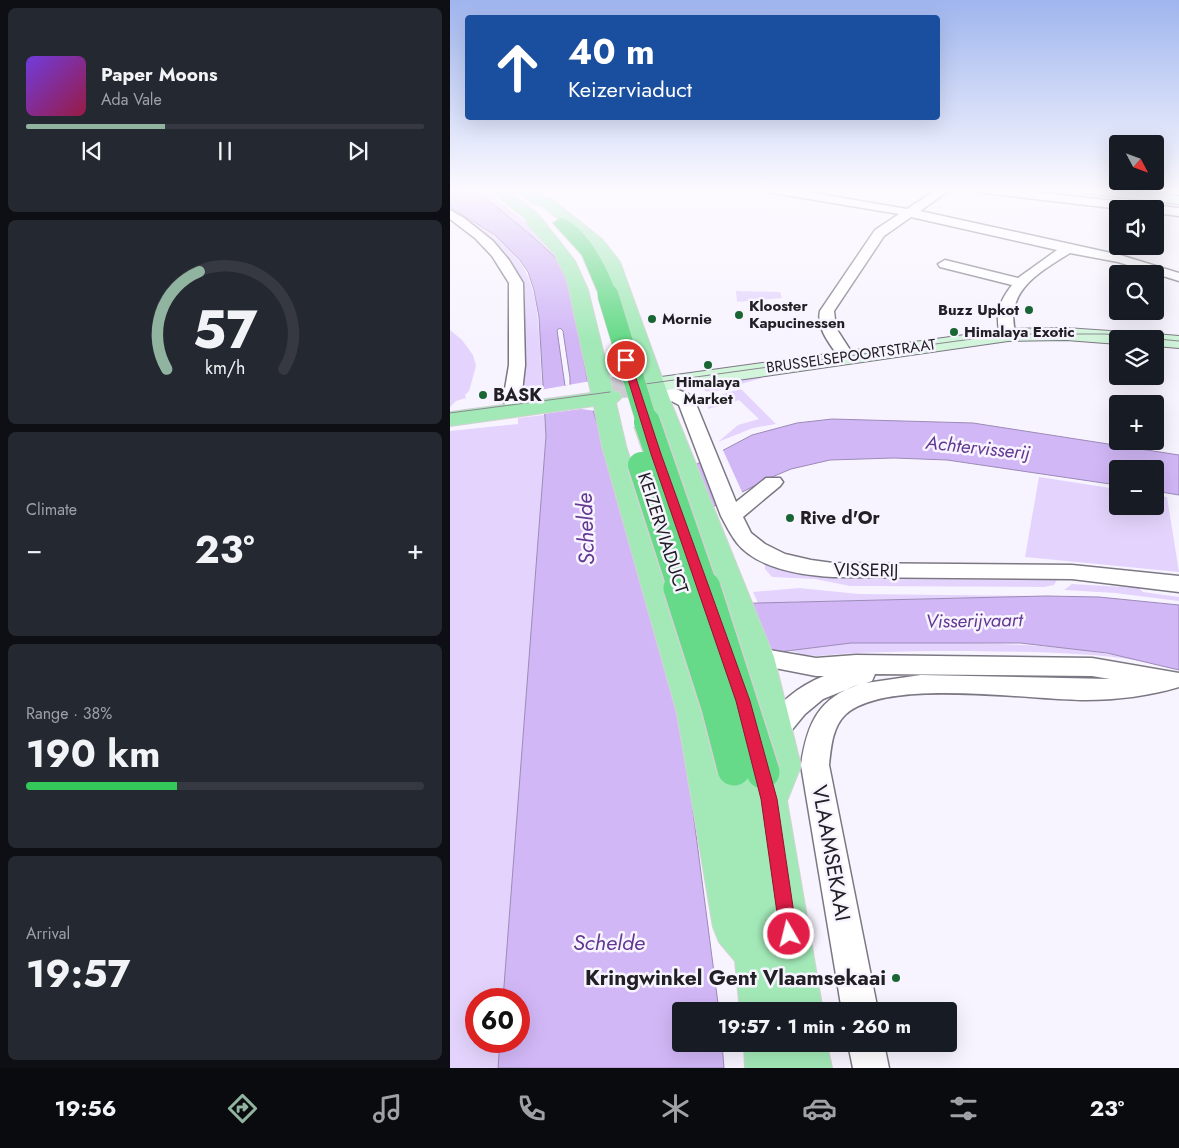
<!DOCTYPE html>
<html lang="en">
<head>
<meta charset="utf-8">
<style>
	body { margin:0; font-family:Jost,sans-serif; background:#242831; color:#f1f3f6; height:100vh; display:flex; flex-direction:column; font-size:19px; white-space:nowrap }
	* { box-sizing:border-box; margin:0 }
	p { font-size:16px; color:#9ea1a6 }
	.icon { flex:none; width:28px; height:28px; fill:none; stroke:currentColor; stroke-width:2; stroke-linecap:round; stroke-linejoin:round }
	.map { position:relative; flex:1; overflow:hidden }
	.details { display:flex; flex-direction:column; gap:8px; padding:8px; background:#0d0f14; width:450px }
	.details>* { flex:none }
	.top-card { position:absolute; left:15px; top:15px; width:475px; height:105px; border-radius:5px; box-shadow:0 5px 20px #0002; background:#1a4fa0; color:#fff; overflow:hidden }
	.needle { width:32px; rotate:131deg }
	.tools { position:absolute; left:659px; top:135px; display:grid; gap:10px }
	.tools a { display:grid; place-items:center; width:55px; height:55px; border-radius:5px; background:#171b24; box-shadow:0 5px 20px #0002; font-size:25px }
	.speed { position:absolute; left:15px; top:988px; display:flex; gap:10px; font-size:25px; font-weight:700; text-align:center }
	.speed>* { display:grid; place-content:center; width:65px; height:65px; border-radius:50%; background:#171b24; box-shadow:0 5px 20px #0002; line-height:1 }
	.speed .limit { border:8px solid #d22; background:#fff; color:#111 }
	.pin { position:absolute; display:grid; place-items:center; width:42px; height:42px; color:#fff; margin:-21px; border:2px solid #fff; border-radius:50%; box-shadow:0 1px 5px #0007 }
	.me { position:absolute; width:55px; margin:-28px; rotate:352deg; stroke-linejoin:round; filter:drop-shadow(0 0 4px #0008) }
	.turn { display:flex; align-items:center; gap:18px; height:105px; padding:0 20px; font-size:22px }
	.turn .icon { width:65px; height:65px; stroke-width:2.5 }
	.turn b { display:block; font-size:35px; line-height:42px }
	.big { font-size:38px; font-weight:700; line-height:1.1 }
	.details .card { flex:1; display:flex; flex-direction:column; justify-content:center; gap:8px; min-width:0; padding:0 18px; border-radius:8px; background:#242831 }
	.details .dial { align-items:center; gap:0 }
	.dial svg { height:130px; overflow:visible; fill:none; stroke:#363941; stroke-width:7; stroke-linecap:round; text-anchor:middle }
	.dial text { fill:#f1f3f6; stroke:none }
	.song { display:flex; align-items:center; gap:15px }
	.cover { width:60px; height:60px; border-radius:8px; background:linear-gradient(135deg,hsl(260 70% 55%),hsl(340 70% 35%)) }
	.played { height:5px; border-radius:2px; background:linear-gradient(90deg,#90b49f 35%,#363941 35%) }
	.keys { display:flex; justify-content:space-around; direction:ltr }
	.heat { display:flex; justify-content:space-between; align-items:center; font-size:28px; direction:ltr }
	.charge { height:8px; border-radius:4px; background:linear-gradient(90deg,#34c759 38%,#363941 0) }
	.trip { position:absolute; left:222px; top:1002px; width:285px; height:50px; border-radius:5px; background:#171b24; box-shadow:0 5px 20px #0002; font-weight:700; line-height:50px; text-align:center }
	.tabs { display:flex; height:80px; justify-content:space-around; align-items:center; background:#090b0e; color:#9ea1a6 }
	.tabs .icon { width:35px; height:35px }
	.tabs .current { color:#90b49f }
	.tabs b { font-size:22px; color:#f1f3f6 }
	main { display:flex; flex:1; min-height:0 }
	.map>svg:first-child { display:block }
	.green { fill:#e4d4fd }
	.water { fill:#d1b7f6; stroke:#9c8ab7; fill-rule:evenodd }
	.pier { fill:#f8f4ff }
	.lines { fill:none; stroke-linecap:round; stroke-linejoin:round }
	.primary-tunnel { stroke:#cdcad3; stroke-width:21; stroke-dasharray:21 11; stroke-linecap:butt }
	.street-casing { stroke:#7c7883; stroke-width:3 }
	.secondary-casing { stroke:#7c7883; stroke-width:2 }
	.primary-casing { stroke:#d3d2d3; stroke-width:2 }
	.highway-casing { stroke:#d3d2d3; stroke-width:2 }
	.street { fill:#fff; fill-rule:evenodd }
	.secondary { fill:#d1f4db; fill-rule:evenodd }
	.primary { fill:#a3e9b8; fill-rule:evenodd }
	.highway { fill:#66da88; fill-rule:evenodd }
	.tram { stroke:#8c8991; stroke-width:1 }
	.highway-bridge-far2-casing { stroke:#d3d2d3; stroke-width:22; stroke-linecap:butt }
	.highway-bridge-far1-casing { stroke:#d3d2d3; stroke-width:29; stroke-linecap:butt }
	.highway-bridge-casing { stroke:#d3d2d3; stroke-width:36; stroke-linecap:butt }
	.highway-bridge-far2 { stroke:#66da88; stroke-width:21 }
	.highway-bridge-far1 { stroke:#66da88; stroke-width:26 }
	.highway-bridge { stroke:#66da88; stroke-width:33 }
	.route { fill:#e11d48; stroke:#92132f }
	.poi-dot { fill:#196634; stroke:#f8f4ff; stroke-width:2 }
	.labels { text-anchor:middle; stroke-width:5; stroke-linejoin:round; paint-order:stroke }
	.far-poi-label { font-size:15px; font-weight:bold; fill:#212024; stroke:#f8f4ff; text-anchor:start }
	.far-street-label { font-size:15px; fill:#212024; stroke:#f8f4ff }
	.poi-label { font-size:18px; font-weight:bold; fill:#212024; stroke:#f8f4ff; text-anchor:start }
	.street-label { font-size:18px; fill:#212024; stroke:#f8f4ff }
	.water-label { font-size:19px; font-style:italic; fill:#633892; stroke:#f8f4ff }
	.near-street-label { font-size:21px; fill:#212024; stroke:#f8f4ff }
	.near-poi-label { font-size:21px; font-weight:bold; fill:#212024; stroke:#f8f4ff; text-anchor:end }
	.near-water-label { font-size:22px; font-style:italic; fill:#633892; stroke:#f8f4ff }
</style>
</head>
<body>
<main>
<section class="details">
<div class="card">
<div class="song"><i class="cover"></i><div><b>Paper Moons</b><p>Ada Vale</p></div></div>
<div class="played"></div>
<div class="keys"><svg class="icon" aria-label="previous" viewBox="0 0 24 24"><path d="M18 5L8 12l10 7zM5 5v14"/></svg><svg class="icon" aria-label="pause" viewBox="0 0 24 24"><path d="M8 5v14M16 5v14"/></svg><svg class="icon" aria-label="next" viewBox="0 0 24 24"><path d="M6 5l10 7-10 7zM19 5v14"/></svg></div>
</div>
<div class="card dial"><svg viewBox="0 0 100 80">
<path d="M14 69A42 42 0 1 1 86 69"/>
<path d="M14 69A42 42 0 0 1 34 9" stroke="#90b49f"/>
<text x="50" y="56" font-size="32" font-weight="700">57</text>
<text x="50" y="72" font-size="11">km/h</text>
</svg></div>
<div class="card"><p>Climate</p>
<div class="heat"><a>−</a><b class="big">23°</b><a>+</a></div>
</div>
<div class="card"><p>Range · 38%</p><b class="big">190 km</b><div class="charge"></div></div>
<div class="card"><p>Arrival</p><b class="big">19:57</b></div>
</section>
<div class="map">
<svg width="729" height="1068" viewBox="0 0 729 1068">
	<rect width="100%" height="100%" fill="#f8f4ff"/>
	<!-- green -->
	<g class="green">
		<path d="M25,189h8c37,28 64,46 86,88 -25,-36 -62,-59 -94,-88z"/>
		<polygon points="585,189 609,189 729,203 729,206"/>
		<path d="M0,207c94,52 86,81 92,178l-20,3 -7,-117 -65,-59z"/>
		<polygon points="286,291 330,292 332,298 287,302"/>
		<polygon points="0,330 12,340 23,355 26,366 19,391 15,395 16,398 6,401 0,407"/>
		<polygon points="307,375 312,378 263,392 255,391 254,388 259,383"/>
		<path d="M291,389l35,35 -23,4 -35,14 20,-17 21,-6 -20,-19 -31,9c3,-15 20,-16 33,-20z"/>
		<polygon points="94,415 96,436 53,999 26,999 26,1041 50,1041 48,1068 0,1068 0,431 68,424 68,418"/>
		<polygon points="589,477 667,489 668,506 705,506 705,495 717,497 729,572 575,557"/>
		<polygon points="315,563 383,574 390,579 607,580 604,585 594,587 400,586 365,579 322,577 315,569"/>
		<polygon points="622,584 689,588 693,592 729,597 729,601 665,593 614,590"/>
		<polygon points="349,588 409,594 596,596 308,603 303,592"/>
		<path d="M401,643c98,0 196,-4 292,18 -57,-9 -114,-9 -172,-10 -51,0 -101,0 -153,5l-14,-1 -12,-4z"/>
	</g>
	<!-- water -->
	<path class="water" d="M0,189h25l57,47 25,23 12,18 23,130 25,80 46,-5 89,-47 45,-12 35,-4 141,4 206,32v40l-24,-4v-22h-37l-1,16 -170,-25 -53,-2 -64,2 -39,9 -19,8 -141,71 20,60 107,-5 288,-7 53,1 80,8v65l-72,-17 -87,-10h-169l-184,23 16,69 36,276h-38v33h41l2,24h-226l2,-27h19v-42h-16l43,-563 -7,-119 -5,-27 -6,-18 -9,-13 -24,-24 -45,-28zM110,328l3,3 7,47v8h-5l-8,-56z"/>
	<!-- pier -->
	<g class="pier">
		<polygon points="141,381 146,411 131,409 92,414 90,390"/>
		<polygon points="272,448 293,494 280,503 251,460"/>
	</g>
	<g class="lines">
		<!-- primary-tunnel -->
		<polyline class="primary-tunnel" points="158,388 196,386"/>
		<!-- street casing -->
		<g class="street-casing">
			<g id="street">
				<path d="M311,189h29l117,20 30,-20h14l-31,22 200,44 59,18v8l-61,-19 -48,-9c-32,20 -67,39 -54,82l-8,5 -8,-5c-5,-21 -1,-33 12,-50l-72,-18 -2,-3 7,-4 73,18 39,-28 -146,-33 -27,19 -50,75 2,17 18,28 -8,5 -6,-2c-9,-14 -24,-30 -20,-48l55,-81 24,-16 -132,-22z"/>
				<polygon points="520,189 556,189 729,208 729,216 705,213 705,209 670,209 526,192"/>
				<polygon points="0,210 14,218 43,241 59,260 73,283 75,365 71,401 68,405 56,405 53,401 59,365 59,283 42,256 25,238 0,219"/>
				<path d="M204,380l34,14 8,10 40,98 30,-24h14l3,4 -3,4 -37,31 8,16 14,11 20,10 26,6 22,3 239,2 107,11v16l-107,-13 -239,-2c-32,-2 -75,-8 -96,-34 -7,-9 -11,-18 -16,-27l-42,-111 -31,-16 -2,-4 2,-4z"/>
				<path d="M308,648l58,10 40,-3 236,3 87,15v14c-30,9 -63,13 -94,13 -55,0 -200,-23 -240,15 -13,13 -14,33 -16,50l49,246h-36l-41,-246c6,-41 17,-67 59,-81l-37,15 -18,15 -19,23 -10,3 -10,-3 -3,-8c12,-25 36,-43 61,-53h-8l-67,-13 -3,-6 3,-6zM425,674l217,2 18,3 -189,-4 -55,8 6,-2z"/>
				<polygon points="398,1044 434,1044 439,1068 403,1068"/>
			</g>
		</g>
		<!-- secondary casing -->
		<g class="secondary-casing">
			<g id="secondary">
				<polygon points="627,189 672,189 729,196 729,204 634,193"/>
				<polygon points="616,328 689,333 697,337 705,334 729,336 729,348 705,346 705,339 668,339 668,344 616,340 558,341 204,392 196,390 193,385 196,380 204,378 558,329"/>
			</g>
		</g>
		<!-- primary casing -->
		<g class="primary-casing">
			<g id="primary">
				<path d="M39,189h16l33,25 37,47 13,29 25,101 6,1 3,5 -6,6 10,43 85,267 10,46 13,-5 13,4 5,12 13,-4 -23,-109 -92,-252 -47,-142 -12,-15 -48,-42 -10,-2 -18,-15c19,0 20,6 37,10l51,41 17,22 52,143 102,252 27,109 -14,35 36,210h-83l-5,-50 -16,-19 -6,-15 -36,-214 -75,-267 -8,-40 -144,20v-14l141,-19 -24,-113 -13,-27 -26,-28 -2,-6z"/>
				<polygon points="294,1044 377,1044 382,1068 295,1068"/>
			</g>
		</g>
		<!-- highway casing -->
		<g class="highway-casing">
			<path id="highway" d="M111,218c26,7 48,54 56,77l-2,4h-14l-2,-4 -17,-40 -29,-32z"/>
		</g>
		<!-- street -->
		<use href="#street" class="street"/>
		<!-- secondary -->
		<use href="#secondary" class="secondary"/>
		<!-- primary -->
		<use href="#primary" class="primary"/>
		<!-- highway -->
		<use href="#highway" class="highway"/>
		<!-- tram -->
		<g class="tram">
			<polyline points="195,384 558,334 655,334 729,341"/>
			<polyline points="0,413 160,392"/>
		</g>
		<!-- highway-bridge-far2 casing -->
		<g class="highway-bridge-far2-casing">
			<polyline id="highway-bridge-far2" points="158,295 197,423"/>
		</g>
		<!-- highway-bridge-far1 casing -->
		<g class="highway-bridge-far1-casing">
			<g id="highway-bridge-far1">
				<polyline points="197,422 255,589"/>
				<polyline points="191,465 231,589"/>
			</g>
		</g>
		<!-- highway-bridge casing -->
		<g class="highway-bridge-casing">
			<g id="highway-bridge">
				<polyline points="230,588 268,707 284,769"/>
				<polyline points="254,588 313,772"/>
			</g>
		</g>
		<!-- highway-bridge-far2 -->
		<use href="#highway-bridge-far2" class="highway-bridge-far2"/>
		<!-- highway-bridge-far1 -->
		<use href="#highway-bridge-far1" class="highway-bridge-far1"/>
		<!-- highway-bridge -->
		<use href="#highway-bridge" class="highway-bridge"/>
	</g>
	<!-- sky -->
	<linearGradient id="sky" x2="0" y2="1"><stop stop-color="#9fb5ee"/><stop offset="0.56" stop-color="#fcfaff"/><stop offset="1" stop-color="#fcfaff" stop-opacity="0"/></linearGradient>
	<rect width="729" height="339" fill="url(#sky)"/>
	<!-- route -->
	<polygon class="route" points="176,357 180,360 211,454 300,701 327,799 347,934 345,940 339,943 332,940 330,934 311,799 286,701 201,454 172,360"/>
	<!-- markers -->
	<g class="poi-dot">
		<circle cx="579" cy="310" r="5"/>
		<circle cx="289" cy="315" r="5"/>
		<circle cx="202" cy="319" r="5"/>
		<circle cx="504" cy="332" r="5"/>
		<circle cx="258" cy="365" r="5"/>
		<circle cx="33" cy="395" r="5"/>
		<circle cx="340" cy="518" r="5"/>
		<circle cx="446" cy="978" r="5"/>
	</g>
	<g class="labels">
		<!-- far-poi labels -->
		<g class="far-poi-label">
			<text x="299" y="311">Klooster<tspan x="299" dy="17">Kapucinessen</tspan></text>
			<text x="569" y="315" text-anchor="end">Buzz Upkot</text>
			<text x="212" y="324">Mornie</text>
			<text x="514" y="337">Himalaya Exotic</text>
			<text x="258" y="387" text-anchor="middle">Himalaya<tspan x="258" dy="17">Market</tspan></text>
		</g>
		<!-- far-street labels -->
		<g class="far-street-label">
			<text transform="translate(401 356) rotate(-8)" y="5">BRUSSELSEPOORTSTRAAT</text>
		</g>
		<!-- poi labels -->
		<g class="poi-label">
			<text x="43" y="401">BASK</text>
			<text x="350" y="524">Rive d'Or</text>
		</g>
		<!-- street labels -->
		<g class="street-label">
			<text transform="translate(213 533) rotate(72)" y="6">KEIZERVIADUCT</text>
			<text transform="translate(416 570) rotate(1)" y="6">VISSERIJ</text>
		</g>
		<!-- water labels -->
		<g class="water-label">
			<text transform="translate(528 447) rotate(6)" y="7">Achtervisserij</text>
			<text transform="translate(524 620) rotate(-1)" y="7">Visserijvaart</text>
		</g>
		<!-- near-street labels -->
		<g class="near-street-label">
			<text transform="translate(381 853) rotate(80)" y="7">VLAAMSEKAAI</text>
		</g>
		<!-- near-poi labels -->
		<g class="near-poi-label">
			<text x="436" y="985">Kringwinkel Gent Vlaamsekaai</text>
		</g>
		<!-- near-water labels -->
		<g class="near-water-label">
			<text transform="translate(135 529) rotate(-92)" y="8">Schelde</text>
			<text x="159" y="950">Schelde</text>
		</g>
	</g>
</svg>
<div class="tools">
<a><svg class="needle" viewBox="-14 -14 28 28"><path d="M0-13l5 13h-10z" fill="#e53935"/><path d="M0 13l5-13h-10z" fill="#9ea1a6"/></svg></a>
<a><svg class="icon" aria-label="sound" viewBox="0 0 24 24"><path d="M4 9h4l5-4v14l-5-4H4zM17 9q2 3 0 6"/></svg></a>
<a><svg class="icon" aria-label="search" viewBox="0 0 24 24"><circle cx="10" cy="10" r="6"/><path d="M15 15l6 6"/></svg></a>
<a><svg class="icon" aria-label="layers" viewBox="0 0 24 24"><path d="M12 4l9 5-9 5-9-5zM3 14l9 5 9-5"/></svg></a>
<a>+</a>
<a>−</a>
</div>
<div class="speed"><div class="limit">60</div></div>
<div class="pin" style="left:176px;top:360px;background:#d93025"><svg class="icon" aria-label="arrive" viewBox="0 0 24 24"><path d="M6 21V4h12l-3 4 3 4H6"/></svg></div>
<svg class="me" style="left:339px;top:934px" viewBox="-20 -20 40 40"><circle r="17" fill="#e11d48" stroke="#fff" stroke-width="3"/><path d="M0-11L8 9 0 5-8 9z" fill="#fff"/></svg>
<div class="trip">19:57 · 1 min · 260 m</div>
<div class="top-card">
<div class="turn"><svg class="icon" aria-label="ahead" viewBox="0 0 24 24"><path d="M12 20V5M6 11l6-6 6 6"/></svg><div><b>40 m</b>Keizerviaduct</div></div>
</div>
</div>
</main>
<nav class="tabs">
<b>19:56</b>
<svg class="icon current" aria-label="directions" viewBox="0 0 24 24"><path d="M12 3l9 9-9 9-9-9zM9 14v-3h6M13 9l2 2-2 2"/></svg>
<svg class="icon" aria-label="music" viewBox="0 0 24 24"><path d="M9 18V5l10-2v13"/><circle cx="6" cy="18" r="3"/><circle cx="16" cy="16" r="3"/></svg>
<svg class="icon" aria-label="phone" viewBox="0 0 24 24"><path d="M5 4h4l2 5-3 2q2 4 5 5l2-3 5 2v4C11 20 4 13 5 4z"/></svg>
<svg class="icon" aria-label="climate" viewBox="0 0 24 24"><path d="M12 3v18M4 7l16 10M4 17L20 7"/></svg>
<svg class="icon" aria-label="car" viewBox="0 0 24 24"><path d="M5 17H2v-5l4-1 3-4h7l3 4 3 1v5h-3M9 17h6M6 11h13"/><circle cx="7" cy="17" r="2"/><circle cx="17" cy="17" r="2"/></svg>
<svg class="icon" aria-label="filters" viewBox="0 0 24 24"><path d="M4 7h16M4 17h16"/><circle cx="9" cy="7" r="2"/><circle cx="15" cy="17" r="2"/></svg>
<b>23°</b>
</nav>
</body>
</html>
